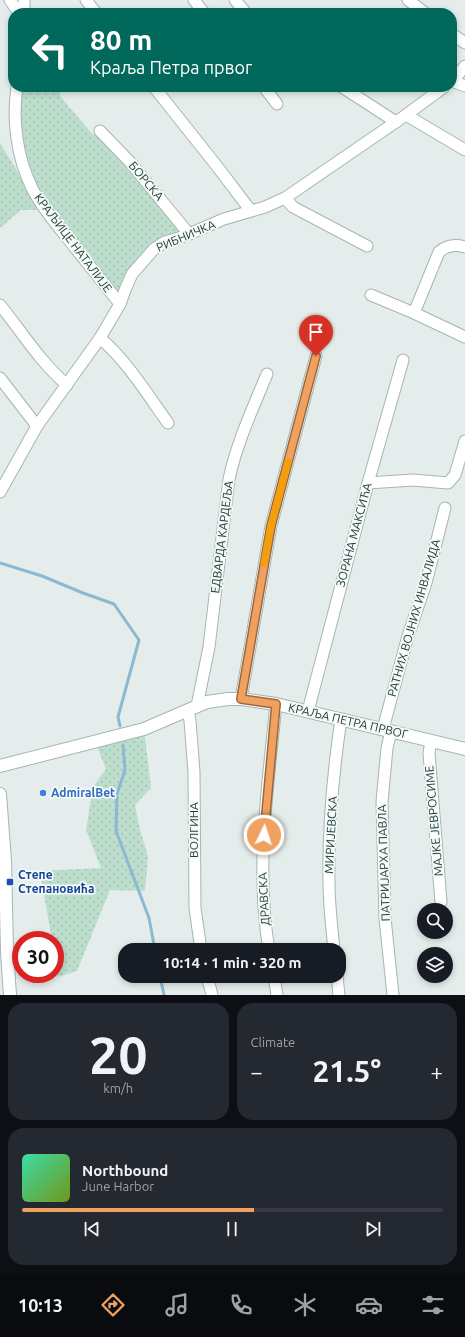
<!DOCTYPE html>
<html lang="en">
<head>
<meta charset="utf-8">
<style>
	body { margin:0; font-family:Ubuntu,sans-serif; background:#242831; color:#f1f3f6; height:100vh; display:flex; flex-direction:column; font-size:15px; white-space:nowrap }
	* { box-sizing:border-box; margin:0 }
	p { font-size:13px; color:#9ea1a6 }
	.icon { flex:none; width:22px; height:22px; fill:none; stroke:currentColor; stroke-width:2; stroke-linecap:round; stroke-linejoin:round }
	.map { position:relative; height:995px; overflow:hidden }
	.details { display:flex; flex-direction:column; gap:8px; padding:8px; background:#0d0f14; flex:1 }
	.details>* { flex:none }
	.hud { position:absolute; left:8px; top:8px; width:449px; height:84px; border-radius:16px; box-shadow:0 2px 6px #0003; background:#00695c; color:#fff; overflow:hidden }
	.fabs { position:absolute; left:417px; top:903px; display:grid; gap:8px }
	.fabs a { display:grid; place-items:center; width:36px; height:36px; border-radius:50%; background:#171b24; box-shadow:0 2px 6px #0003; font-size:20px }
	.speed { position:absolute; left:12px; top:931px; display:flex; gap:8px; font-size:20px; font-weight:700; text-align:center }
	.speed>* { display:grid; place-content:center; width:52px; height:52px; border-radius:50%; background:#171b24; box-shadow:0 2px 6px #0003; line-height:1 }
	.speed .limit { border:6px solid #d22; background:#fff; color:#111 }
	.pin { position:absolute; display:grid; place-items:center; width:34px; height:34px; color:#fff; margin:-41px -17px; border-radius:50% 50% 50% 0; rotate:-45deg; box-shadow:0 0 4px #0007 }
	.pin .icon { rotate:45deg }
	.me { position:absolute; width:44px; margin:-22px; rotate:4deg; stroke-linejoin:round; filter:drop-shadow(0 0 3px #0008) }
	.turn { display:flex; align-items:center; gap:14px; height:84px; padding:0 16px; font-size:18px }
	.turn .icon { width:52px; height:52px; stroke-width:2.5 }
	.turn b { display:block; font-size:28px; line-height:34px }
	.big { font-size:30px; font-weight:700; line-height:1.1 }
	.details .tile { flex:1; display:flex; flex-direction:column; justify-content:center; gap:6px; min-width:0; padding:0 14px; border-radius:16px; background:#242831 }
	.details .dial { align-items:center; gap:0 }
	.dial b { font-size:52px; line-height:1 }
	.song { display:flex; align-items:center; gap:12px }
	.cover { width:48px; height:48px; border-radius:6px; background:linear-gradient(135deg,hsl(160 70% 55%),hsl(80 70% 35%)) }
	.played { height:4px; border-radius:2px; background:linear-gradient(90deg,#f0a15f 55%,#363941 55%) }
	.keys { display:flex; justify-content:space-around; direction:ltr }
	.heat { display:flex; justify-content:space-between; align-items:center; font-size:22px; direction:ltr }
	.details .tiles { flex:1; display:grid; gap:8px; grid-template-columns:1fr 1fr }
	.tile:last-child { grid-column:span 2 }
	.trip { position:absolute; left:118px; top:943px; width:228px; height:40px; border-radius:16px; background:#171b24; box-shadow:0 2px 6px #0003; font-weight:700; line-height:40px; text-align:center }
	.dock { display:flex; height:64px; justify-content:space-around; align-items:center; background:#090b0e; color:#9ea1a6 }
	.dock .icon { width:28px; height:28px }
	.dock .on { color:#f0a15f }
	.dock b { font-size:18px; color:#f1f3f6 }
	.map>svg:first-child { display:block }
	.grass { fill:url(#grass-dots) }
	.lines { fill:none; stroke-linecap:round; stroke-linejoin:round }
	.stream { stroke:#8db8d1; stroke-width:3 }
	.minor-casing { stroke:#a6b5b3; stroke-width:13 }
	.tertiary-casing { stroke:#a6b5b3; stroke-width:14 }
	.minor { stroke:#fff; stroke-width:11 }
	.tertiary { stroke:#fff; stroke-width:12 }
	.route-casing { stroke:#9c693e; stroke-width:10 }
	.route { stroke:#f0a15f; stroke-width:7 }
	.slow { stroke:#f59e0b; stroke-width:7 }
	.shop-dot { fill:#3f7fe0; stroke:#f4faf8; stroke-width:1.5 }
	.transit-dot { fill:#1a4fb4; stroke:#f4faf8; stroke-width:1.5 }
	.labels { text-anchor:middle; stroke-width:3.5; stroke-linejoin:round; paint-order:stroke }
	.street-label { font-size:12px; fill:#233f3d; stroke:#f4faf8 }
	.shop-label { font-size:12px; font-weight:bold; fill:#366cbe; stroke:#f4faf8; text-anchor:start }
	.transit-label { font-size:12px; font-weight:bold; fill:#164399; stroke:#f4faf8; text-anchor:start }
</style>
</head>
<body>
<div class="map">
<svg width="465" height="995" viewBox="0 0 465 995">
	<defs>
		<pattern id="grass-dots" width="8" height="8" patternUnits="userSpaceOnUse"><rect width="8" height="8" fill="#bddecd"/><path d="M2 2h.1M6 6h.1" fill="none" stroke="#a2c0b1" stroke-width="1.8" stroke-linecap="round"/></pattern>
	</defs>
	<rect width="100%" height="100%" fill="#e4edeb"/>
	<!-- grass -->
	<g class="grass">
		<polygon points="17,87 60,87 61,89 60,96 93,135 98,133 181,229 182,237 154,249 120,304 45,210 21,210 0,228 0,143 27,187"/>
		<polygon points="144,729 151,788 135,805 140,830 148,856 145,891 110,890 77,971 58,977 55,959 55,940 52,940 40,871 101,868 86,830 93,787 106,769 95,742"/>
	</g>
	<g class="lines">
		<!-- stream -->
		<g class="stream">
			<polyline points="0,563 42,576 83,593 114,604 139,640 118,717 120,726"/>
			<polyline points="123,745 125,770 117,794 116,831 149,918 155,950"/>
			<polyline points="160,976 164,995"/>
		</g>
		<!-- minor casing -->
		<g class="minor-casing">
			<g id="minor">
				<polyline points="10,0 16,9 24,13"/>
				<polyline points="86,0 96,13"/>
				<polyline points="194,0 204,13"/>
				<polyline points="235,0 246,13"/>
				<polyline points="408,0 425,13"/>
				<polyline points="24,13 24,0"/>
				<polyline points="452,34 465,43"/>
				<polyline points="452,81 465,86"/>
				<polyline points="453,81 465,66"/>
				<path d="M17,87c-5,33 0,71 15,101 8,17 21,32 33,47 18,23 37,46 55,69"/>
				<polyline points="154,87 216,165 251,211"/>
				<polyline points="264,87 277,104"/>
				<polyline points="342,87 396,122"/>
				<polyline points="406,115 465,150"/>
				<polyline points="100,131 130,162 189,234"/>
				<polyline points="285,198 293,207 367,246"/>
				<polyline points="371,295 414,313 465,337"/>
				<path d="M0,305c22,27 40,57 67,80"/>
				<path d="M414,313l25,-61c8,-7 16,-8 26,-5"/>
				<path d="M100,338c27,23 47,56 68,85"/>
				<polyline points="0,378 37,426"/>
				<polyline points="368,483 413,480 448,483 455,475 465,441"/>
				<polyline points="0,492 37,426 100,338 120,304 125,290 132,274 154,249 165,242 182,237 224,219 265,207 285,198 406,115 444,87"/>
				<polyline points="241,699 271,526 316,356"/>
				<path d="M197,706l12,-59 20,-168c8,-37 24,-71 38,-105"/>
				<polyline points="188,710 190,721 194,772 195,908 201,950"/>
				<polyline points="308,711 368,483 403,360"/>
				<polyline points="383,729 408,636 426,583 445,508"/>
				<polyline points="391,731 387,748 382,802 385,918 393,995"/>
				<polyline points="431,741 429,753 441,902"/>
				<path d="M269,950c-14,-82 -1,-164 7,-246"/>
				<path d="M334,950c-2,-22 -5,-45 -5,-67 -1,-54 4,-110 12,-164"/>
				<polyline points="207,976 212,995"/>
				<polyline points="274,976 277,995"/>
				<polyline points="337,976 339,995"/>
			</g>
		</g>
		<!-- tertiary casing -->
		<g class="tertiary-casing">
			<g id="tertiary">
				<polyline points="0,766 144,729 207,702 228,699 241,699 276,704 465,749"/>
				<polyline points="0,794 5,861 7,952 10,995"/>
			</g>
		</g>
		<!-- minor -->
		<use href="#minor" class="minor"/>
		<!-- tertiary -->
		<use href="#tertiary" class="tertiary"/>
	</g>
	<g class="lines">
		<!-- route casing -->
		<g class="route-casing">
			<polyline id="route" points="264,835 276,704 241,699 271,526 316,356"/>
		</g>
		<!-- route -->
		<use href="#route" class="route"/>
		<!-- slow -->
		<polyline class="slow" points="264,563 271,526 288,462"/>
	</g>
	<!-- markers -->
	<circle class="shop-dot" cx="43" cy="793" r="4"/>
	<rect class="transit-dot" x="6" y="878" width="8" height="8" rx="2"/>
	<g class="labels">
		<!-- street labels -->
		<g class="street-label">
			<text transform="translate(146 181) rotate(50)" y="4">БОРСКА</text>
			<text transform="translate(186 236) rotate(-23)" y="4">РИБНИЧКА</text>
			<text transform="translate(73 243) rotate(53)" y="4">КРАЉИЦЕ НАТАЛИЈЕ</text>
			<text transform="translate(354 535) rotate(-75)" y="4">ЗОРАНА МАКСИЋА</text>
			<text transform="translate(222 537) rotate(-83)" y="4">ЕДВАРДА КАРДЕЉА</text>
			<text transform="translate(414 618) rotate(-74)" y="4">РАТНИХ ВОЈНИХ ИНВАЛИДА</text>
			<text transform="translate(348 721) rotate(13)" y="4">КРАЉА ПЕТРА ПРВОГ</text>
			<text transform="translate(434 821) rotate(-95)" y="4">МАЈКЕ ЈЕВРОСИМЕ</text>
			<text transform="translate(194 830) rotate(-90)" y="4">ВОЛГИНА</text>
			<text transform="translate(331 835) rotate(-87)" y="4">МИРИЈЕВСКА</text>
			<text transform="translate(384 863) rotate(-92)" y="4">ПАТРИЈАРХА ПАВЛА</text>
			<text transform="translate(264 899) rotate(-93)" y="4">ДРАВСКА</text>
		</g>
		<!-- shop labels -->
		<g class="shop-label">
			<text x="51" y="797">AdmiralBet</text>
		</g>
		<!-- transit labels -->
		<g class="transit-label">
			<text x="18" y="879">Степе<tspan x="18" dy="14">Степановића</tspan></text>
		</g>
	</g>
</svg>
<div class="fabs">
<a><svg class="icon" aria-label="search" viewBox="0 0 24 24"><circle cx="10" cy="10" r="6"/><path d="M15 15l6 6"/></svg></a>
<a><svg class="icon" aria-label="layers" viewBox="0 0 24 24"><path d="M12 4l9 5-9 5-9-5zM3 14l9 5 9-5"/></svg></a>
</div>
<div class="speed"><div class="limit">30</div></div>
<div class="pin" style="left:316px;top:356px;background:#d93025"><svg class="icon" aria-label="arrive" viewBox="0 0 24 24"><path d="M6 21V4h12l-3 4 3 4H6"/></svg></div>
<svg class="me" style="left:264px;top:835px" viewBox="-20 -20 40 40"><circle r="17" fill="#f0a15f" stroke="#fff" stroke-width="3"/><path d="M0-11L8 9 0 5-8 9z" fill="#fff"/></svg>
<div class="trip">10:14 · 1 min · 320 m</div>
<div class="hud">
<div class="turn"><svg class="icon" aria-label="left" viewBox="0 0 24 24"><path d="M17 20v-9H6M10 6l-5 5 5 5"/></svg><div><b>80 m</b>Краља Петра првог</div></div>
</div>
</div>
<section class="details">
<div class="tiles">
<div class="tile dial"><b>20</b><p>km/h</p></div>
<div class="tile"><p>Climate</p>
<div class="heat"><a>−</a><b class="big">21.5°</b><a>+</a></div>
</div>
<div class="tile">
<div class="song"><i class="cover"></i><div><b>Northbound</b><p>June Harbor</p></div></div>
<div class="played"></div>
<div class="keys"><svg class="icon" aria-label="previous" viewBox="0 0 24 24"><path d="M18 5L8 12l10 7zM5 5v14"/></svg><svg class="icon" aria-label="pause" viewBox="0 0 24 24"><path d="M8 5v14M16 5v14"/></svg><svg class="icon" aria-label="next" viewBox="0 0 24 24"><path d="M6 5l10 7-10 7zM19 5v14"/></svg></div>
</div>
</div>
</section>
<nav class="dock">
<b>10:13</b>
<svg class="icon on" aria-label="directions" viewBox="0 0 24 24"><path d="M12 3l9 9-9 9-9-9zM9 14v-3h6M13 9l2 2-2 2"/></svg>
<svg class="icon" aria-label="music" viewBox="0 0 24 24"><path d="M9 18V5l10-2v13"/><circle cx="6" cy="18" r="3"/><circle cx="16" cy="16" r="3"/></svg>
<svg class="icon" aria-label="phone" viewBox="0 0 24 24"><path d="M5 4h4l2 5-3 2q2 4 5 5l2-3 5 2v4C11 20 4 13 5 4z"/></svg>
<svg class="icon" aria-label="climate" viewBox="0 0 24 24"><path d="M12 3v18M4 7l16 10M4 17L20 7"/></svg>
<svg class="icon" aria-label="car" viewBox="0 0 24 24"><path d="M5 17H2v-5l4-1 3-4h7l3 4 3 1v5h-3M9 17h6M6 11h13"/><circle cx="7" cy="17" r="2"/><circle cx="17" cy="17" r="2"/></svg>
<svg class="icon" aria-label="filters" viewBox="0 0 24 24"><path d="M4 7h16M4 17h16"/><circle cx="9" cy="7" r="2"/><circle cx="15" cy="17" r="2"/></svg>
</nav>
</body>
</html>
